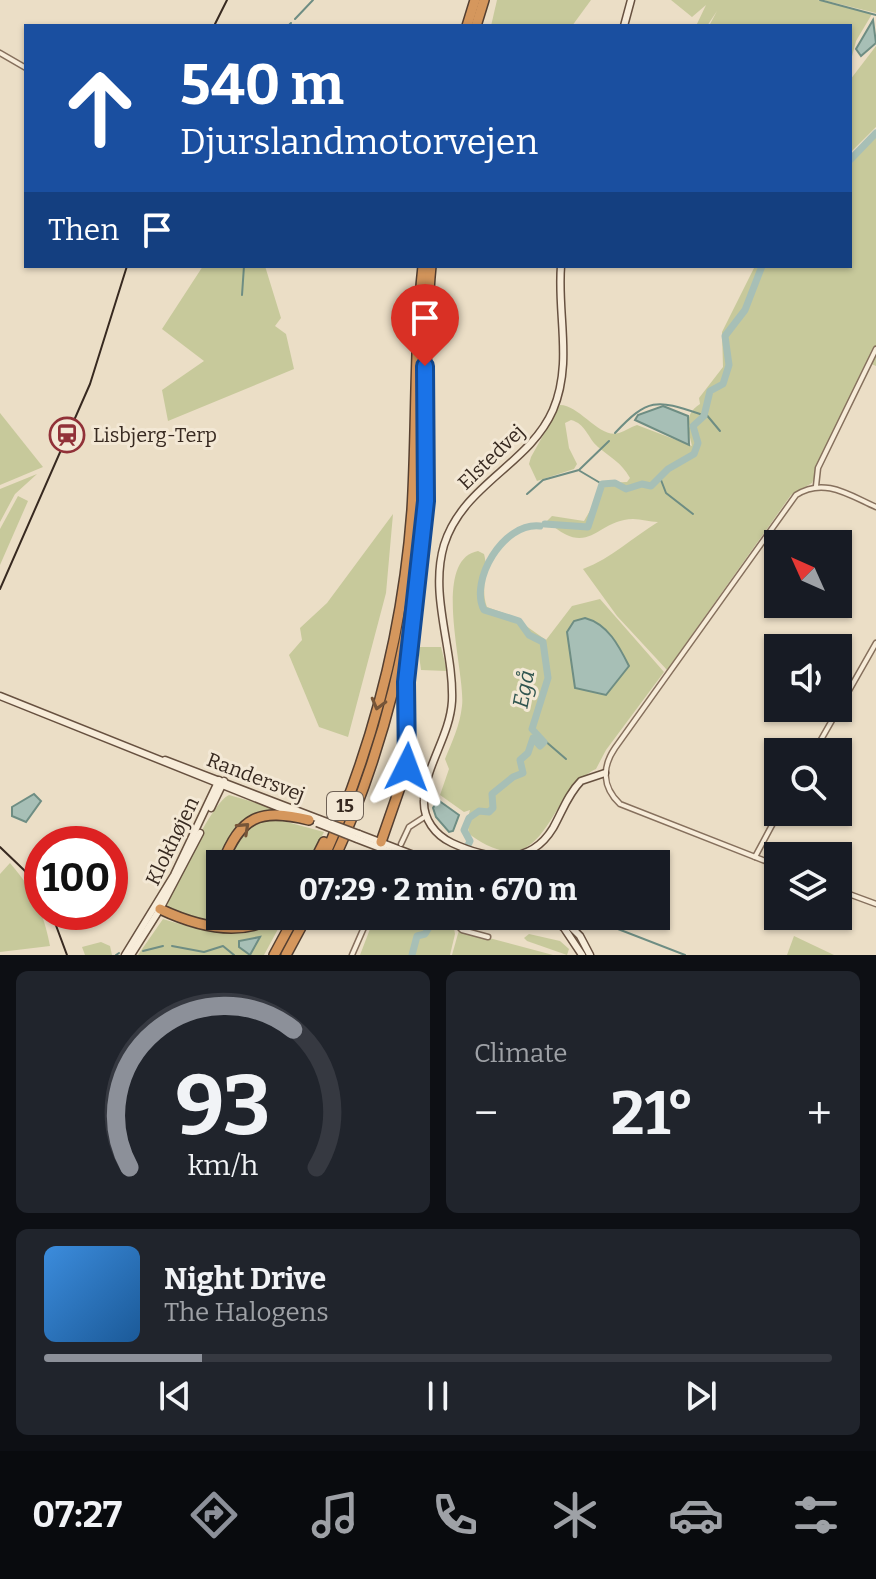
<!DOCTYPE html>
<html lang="en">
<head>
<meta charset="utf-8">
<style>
	body { margin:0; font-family:Bitter,serif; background:#20242c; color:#f1f3f6; height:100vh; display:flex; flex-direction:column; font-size:30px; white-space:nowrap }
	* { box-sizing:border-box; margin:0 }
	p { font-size:26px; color:#9ea1a6 }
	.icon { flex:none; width:44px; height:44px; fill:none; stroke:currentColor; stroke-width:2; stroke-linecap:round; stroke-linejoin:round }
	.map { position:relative; height:955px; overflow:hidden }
	.drawer { display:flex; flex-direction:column; gap:16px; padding:16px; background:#0d0f14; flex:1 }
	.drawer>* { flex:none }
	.top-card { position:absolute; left:24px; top:24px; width:828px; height:244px; border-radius:0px; box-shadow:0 2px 6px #0004; background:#1a4fa0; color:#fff; overflow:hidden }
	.needle { width:52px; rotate:315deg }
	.controls { position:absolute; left:764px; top:530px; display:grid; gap:16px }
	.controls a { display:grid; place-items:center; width:88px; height:88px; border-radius:0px; background:#171b24; box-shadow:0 2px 6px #0004; font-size:40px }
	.speed { position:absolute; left:24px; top:826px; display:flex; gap:16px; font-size:40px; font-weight:700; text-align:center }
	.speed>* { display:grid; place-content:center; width:104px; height:104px; border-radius:50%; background:#171b24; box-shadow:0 2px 6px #0004; line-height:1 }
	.speed .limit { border:12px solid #d22; background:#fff; color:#111 }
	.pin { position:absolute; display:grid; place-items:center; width:68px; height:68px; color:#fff; margin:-82px -34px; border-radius:50% 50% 50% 0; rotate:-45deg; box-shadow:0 0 8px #0007 }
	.pin .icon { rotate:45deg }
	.me { position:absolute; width:88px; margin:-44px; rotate:3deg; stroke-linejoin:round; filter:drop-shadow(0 0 6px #0008) }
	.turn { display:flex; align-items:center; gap:28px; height:168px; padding:0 24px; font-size:36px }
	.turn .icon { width:104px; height:104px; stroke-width:2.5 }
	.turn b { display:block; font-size:56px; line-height:68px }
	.then { display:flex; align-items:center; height:76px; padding:0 24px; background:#0003; gap:16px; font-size:30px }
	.big { font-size:60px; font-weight:700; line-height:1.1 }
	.drawer .card { flex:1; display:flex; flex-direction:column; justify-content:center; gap:12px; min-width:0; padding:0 28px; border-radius:12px; background:#20242c }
	.drawer .dial { align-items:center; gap:0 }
	.dial svg { height:208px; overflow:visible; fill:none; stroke:#363941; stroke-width:7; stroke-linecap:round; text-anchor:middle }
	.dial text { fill:#f1f3f6; stroke:none }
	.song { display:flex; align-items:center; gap:24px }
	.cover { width:96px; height:96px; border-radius:12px; background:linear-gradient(135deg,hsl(210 70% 55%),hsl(210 70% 35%)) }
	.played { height:8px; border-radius:4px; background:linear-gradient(90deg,#8c9099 20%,#363941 20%) }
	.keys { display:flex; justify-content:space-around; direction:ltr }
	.heat { display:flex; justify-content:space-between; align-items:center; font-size:44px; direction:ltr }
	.drawer .tiles { flex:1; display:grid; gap:16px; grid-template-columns:1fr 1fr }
	.card:last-child { grid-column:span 2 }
	.trip { position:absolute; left:206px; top:850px; width:464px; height:80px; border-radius:0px; background:#171b24; box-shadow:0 2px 6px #0004; font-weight:700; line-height:80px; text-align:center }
	.tab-bar { display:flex; height:128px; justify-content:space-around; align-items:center; background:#090b0e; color:#9ea1a6 }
	.tab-bar .icon { width:56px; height:56px }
	.tab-bar .current { color:#8c9099 }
	.tab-bar b { font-size:36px; color:#f1f3f6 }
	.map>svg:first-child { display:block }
	.green { fill:#c7c99b }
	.water { fill:#a7bfb6; stroke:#6e8d83; stroke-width:2 }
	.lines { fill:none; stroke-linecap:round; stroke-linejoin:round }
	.stream { stroke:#6e8d83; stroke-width:2 }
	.river { stroke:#a7bfb6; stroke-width:7 }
	.street-casing { stroke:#86705d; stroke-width:7 }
	.secondary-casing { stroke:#675140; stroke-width:9 }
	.highway-casing { stroke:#543f31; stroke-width:12 }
	.street { stroke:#f7ecd9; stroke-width:4 }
	.secondary { stroke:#f7ecd9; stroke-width:6 }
	.highway { stroke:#d5975d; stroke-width:9 }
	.tram { stroke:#372920; stroke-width:2 }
	.secondary-bridge-casing { stroke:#675140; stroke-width:9; stroke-linecap:butt }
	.secondary-bridge { stroke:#f7ecd9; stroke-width:6 }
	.oneway { stroke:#765538 }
	.route-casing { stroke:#114b97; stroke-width:20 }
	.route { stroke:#1a73e8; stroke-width:14 }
	.labels { text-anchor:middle; stroke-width:6; stroke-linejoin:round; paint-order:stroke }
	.shield { fill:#f3e8d5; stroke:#6f6256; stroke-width:2 }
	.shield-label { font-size:18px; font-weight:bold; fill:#372920 }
	.poi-label { font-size:20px; fill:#372920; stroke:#f3e8d5; text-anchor:start }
	.street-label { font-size:20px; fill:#372920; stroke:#f3e8d5 }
	.water-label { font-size:22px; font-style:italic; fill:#305550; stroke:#f3e8d5 }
</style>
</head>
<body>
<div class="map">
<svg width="876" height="955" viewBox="0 0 876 955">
	<rect width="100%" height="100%" fill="#ebdec6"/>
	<!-- green -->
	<g class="green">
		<polygon points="497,0 591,0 572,26 491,26"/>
		<polygon points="671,0 818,0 872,14 856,41 850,64 850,26 709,26 717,11 707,26 696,26 706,5 692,17"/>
		<polygon points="823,0 876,0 876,13"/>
		<polygon points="876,46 876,127 850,153 850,80"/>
		<path d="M876,133v233l-7,-3 -57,120 -21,12 -124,175 -50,-54 -34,-47c29,-11 50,-32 75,-47 -8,0 -17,-3 -25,-3 -38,1 -43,41 -86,2l5,-5 32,5 22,-38 21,-1 3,-4c-9,-16 -19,-20 -32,-31 -11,-10 -12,-23 -27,-27l-6,3 4,25 8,16 -3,5 -37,12 -8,-17 2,-7 29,-52c20,0 39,34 59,28 6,-2 12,-6 18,-8l55,21c-4,-17 -9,-31 8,-42l-1,-6 24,-31 -1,-35 33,-66h95v-106z"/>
		<polygon points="203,266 265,266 281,318 275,326 286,334 294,369 168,421 162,390 204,361 162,329"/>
		<polygon points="0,413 43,467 0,485"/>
		<polygon points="37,474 15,494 0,522 0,489"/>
		<polygon points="18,496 28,501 0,565 0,529"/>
		<polygon points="393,514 386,593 348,737 319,727 289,655 302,640 300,628 327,603"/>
		<path d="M478,551l6,3c5,17 -4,35 3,53l25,9 34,24 26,-34 28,-7 64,73 -58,78 -10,19c-51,23 -48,122 -127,65l-2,-13 3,-11 -6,2 -24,-17 9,-26 -4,-10c7,-17 15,-34 17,-53 4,-33 -32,-146 16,-155z"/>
		<polygon points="418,647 441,647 447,671 421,670"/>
		<path d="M229,795l55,16c-47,4 -61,37 -67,80 -1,7 3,16 3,25l33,6c-28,2 -64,4 -86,-15 6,-21 44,-104 62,-112z"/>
		<polygon points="272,818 324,832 307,864 227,864 246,828"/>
		<path d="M10,863c24,28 33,48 40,83l-50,6v-78z"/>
		<polygon points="375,916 452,916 455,934 450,955 360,955"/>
		<polygon points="459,916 494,919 490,930 463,925"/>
		<path d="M284,918l-20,37h-126l25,-36c43,13 81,24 121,-1z"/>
		<polygon points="459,930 553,955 452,955"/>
		<polygon points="529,934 560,941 569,949 567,955 527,941 524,938"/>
		<polygon points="794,936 834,955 787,955"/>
		<polygon points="101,942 110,946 112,955 85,955 82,947"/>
	</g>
	<!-- water -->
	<g class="water">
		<polygon points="873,20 876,43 861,56 856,49"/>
		<polygon points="663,406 688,416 689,445 635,420 638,415"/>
		<path d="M585,618c23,6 34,28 44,48l-23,29 -31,-7 -8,-56 7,-11z"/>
		<polygon points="34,794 41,801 26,822 12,816 12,807"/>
		<polygon points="438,800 459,815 453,831 449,832 436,817 433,808"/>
		<polygon points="260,937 250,955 239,947 239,941"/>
	</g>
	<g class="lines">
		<!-- stream -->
		<g class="stream">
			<polyline points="820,0 876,15"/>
			<polyline points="295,19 313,0"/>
			<polyline points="288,26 291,23"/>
			<polyline points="242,295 244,266"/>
			<polyline points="705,413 720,431"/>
			<path d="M615,433c33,-35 41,-34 85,-19"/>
			<polyline points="580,471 602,484"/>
			<polyline points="661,480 666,493 693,514"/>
			<polyline points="527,494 543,480 579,470 609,441"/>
			<polyline points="544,740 566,759"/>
			<polyline points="587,917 685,955"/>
			<polyline points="172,946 204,952 223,946 234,955"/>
			<polyline points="143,951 163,946"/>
			<polyline points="116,955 119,953"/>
		</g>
		<!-- river -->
		<g class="river">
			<polyline points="850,160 876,133"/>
			<polyline points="545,524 588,527 602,484 615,483 626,489 642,484 651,486 668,469 694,454 698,443 693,426 704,416 710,391 723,384 729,365 725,336 745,310 762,266"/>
			<path d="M459,864l11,-23 -6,-11 5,-12 10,-7 10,1 4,-4 -1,-14 21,-17 10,-4 -3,-13 8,-7 5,-15 7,8 4,-4 -12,-13 16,-51 -5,-36 -14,-7 -10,-14 -35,-11c-15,-29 19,-88 56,-84"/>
			<polyline points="412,955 417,936 425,934 436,916"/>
		</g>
		<!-- street casing -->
		<g class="street-casing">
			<g id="street">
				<polyline points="0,53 26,68"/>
				<polyline points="816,486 818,468 876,349"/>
				<polyline points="814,752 876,643"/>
				<polyline points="401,844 409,827 426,816"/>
				<polyline points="755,857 779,812"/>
				<polyline points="392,864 394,858"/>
				<path d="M778,866l-158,-62c-18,-17 -18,-37 -5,-56l181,-253c28,-18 53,0 80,12"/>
				<polyline points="838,890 876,904"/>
				<polyline points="455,916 455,923 462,930 488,937"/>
				<polyline points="352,955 369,916"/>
			</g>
		</g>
		<!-- secondary casing -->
		<g class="secondary-casing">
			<g id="secondary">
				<polyline points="624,26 631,0"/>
				<path d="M561,266c-4,48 12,97 -8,144 -24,55 -90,74 -109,135 -15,51 10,104 8,156 -2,35 -27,65 -28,99 -1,19 11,35 28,43 35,16 77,25 101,-15 9,-16 15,-34 28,-47l24,-8"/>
				<polyline points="0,696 295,814"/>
				<polyline points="165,760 319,819"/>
				<polyline points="211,808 224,781"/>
				<polyline points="359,834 437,864"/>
				<polyline points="357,839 422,864"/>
				<polyline points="550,916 564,928 582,955"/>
				<polyline points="560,916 580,936 590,955"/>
				<polyline points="125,955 174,875 219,780"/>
				<polyline points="131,955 160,909 200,833"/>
			</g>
		</g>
		<!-- highway casing -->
		<g class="highway-casing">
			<g id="highway">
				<polyline points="467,26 475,0"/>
				<polyline points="476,26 484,0"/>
				<polyline points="381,842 407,767 406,682 412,630"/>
				<path d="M222,864c19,-48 37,-56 87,-44"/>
				<polyline points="313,864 324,842"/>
				<path d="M321,864c50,-111 82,-232 91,-354 5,-81 2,-163 11,-244"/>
				<path d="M332,864c52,-112 82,-236 90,-360 6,-79 1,-159 9,-238"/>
				<polyline points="220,870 217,889 220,898"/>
				<path d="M160,909c36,17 80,29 116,7"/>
				<polyline points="237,916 259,919"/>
				<polyline points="274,955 295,916"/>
				<polyline points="286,955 307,916"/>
			</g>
		</g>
		<!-- street -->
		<use href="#street" class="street"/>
		<!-- secondary -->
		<use href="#secondary" class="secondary"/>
		<!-- highway -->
		<use href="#highway" class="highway"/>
		<!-- tram -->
		<g class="tram">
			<polyline points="214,26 227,0"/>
			<polyline points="0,589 90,384 127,266"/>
			<polyline points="0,847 24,870 42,895"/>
			<polyline points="51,912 67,955"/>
		</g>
		<!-- secondary-bridge casing -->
		<g class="secondary-bridge-casing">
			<g id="secondary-bridge">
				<polyline points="319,819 359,834"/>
				<polyline points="317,823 357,839"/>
			</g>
		</g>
		<!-- secondary-bridge -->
		<use href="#secondary-bridge" class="secondary-bridge"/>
	</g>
	<!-- one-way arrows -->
	<defs><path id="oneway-chevron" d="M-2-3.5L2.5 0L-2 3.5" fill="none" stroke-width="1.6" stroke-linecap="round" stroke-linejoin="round" transform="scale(2)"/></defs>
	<g class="oneway">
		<use href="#oneway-chevron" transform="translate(378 704) rotate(105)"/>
		<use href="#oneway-chevron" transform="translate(244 828) rotate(-43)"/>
	</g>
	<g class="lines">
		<!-- route casing -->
		<g class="route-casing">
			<polyline id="route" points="407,767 406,682 426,501 425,366"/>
		</g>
		<!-- route -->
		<use href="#route" class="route"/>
	</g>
	<!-- icons -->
	<defs>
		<g id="station-ring" transform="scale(1.8)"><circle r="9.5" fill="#f3e8d5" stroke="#913138" stroke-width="1.5"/><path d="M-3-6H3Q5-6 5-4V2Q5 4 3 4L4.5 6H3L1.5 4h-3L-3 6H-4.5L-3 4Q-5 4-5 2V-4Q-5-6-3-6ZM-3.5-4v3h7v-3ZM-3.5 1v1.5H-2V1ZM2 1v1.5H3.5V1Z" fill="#913138"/></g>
	</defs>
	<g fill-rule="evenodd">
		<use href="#station-ring" x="67" y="435"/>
	</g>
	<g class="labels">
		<!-- shield labels -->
		<rect class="shield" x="327" y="792" width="36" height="28" rx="6"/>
		<g class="shield-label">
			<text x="345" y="812">15</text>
		</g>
		<!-- poi labels -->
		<g class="poi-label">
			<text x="93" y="442">Lisbjerg-Terp</text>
		</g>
		<!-- street labels -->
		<g class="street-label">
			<text transform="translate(491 457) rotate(-44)" y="7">Elstedvej</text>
			<text transform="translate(256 777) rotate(21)" y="7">Randersvej</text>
			<text transform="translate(172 841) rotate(-64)" y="7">Klokhøjen</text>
		</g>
		<!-- water labels -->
		<g class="water-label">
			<text transform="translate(523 689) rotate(-79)" y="8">Egå</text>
		</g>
	</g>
</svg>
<div class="controls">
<a><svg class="needle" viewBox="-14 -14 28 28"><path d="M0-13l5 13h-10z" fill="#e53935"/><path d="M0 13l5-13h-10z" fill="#9ea1a6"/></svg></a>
<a><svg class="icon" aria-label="sound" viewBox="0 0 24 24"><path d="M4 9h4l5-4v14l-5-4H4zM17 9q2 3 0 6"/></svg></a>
<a><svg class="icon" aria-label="search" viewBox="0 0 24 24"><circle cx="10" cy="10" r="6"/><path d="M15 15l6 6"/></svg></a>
<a><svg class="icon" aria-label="layers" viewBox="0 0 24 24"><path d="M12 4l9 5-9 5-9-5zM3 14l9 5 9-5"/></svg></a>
</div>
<div class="speed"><div class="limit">100</div></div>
<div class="pin" style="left:425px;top:366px;background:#d93025"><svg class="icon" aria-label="arrive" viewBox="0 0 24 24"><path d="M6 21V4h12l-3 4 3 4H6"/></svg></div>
<svg class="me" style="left:407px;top:767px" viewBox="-20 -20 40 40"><path d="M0-17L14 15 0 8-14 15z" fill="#1a73e8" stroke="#fff" stroke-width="4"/></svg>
<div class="trip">07:29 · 2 min · 670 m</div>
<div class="top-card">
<div class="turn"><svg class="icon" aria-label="ahead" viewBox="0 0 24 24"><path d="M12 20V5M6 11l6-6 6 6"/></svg><div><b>540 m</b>Djurslandmotorvejen</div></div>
<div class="then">Then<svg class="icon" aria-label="arrive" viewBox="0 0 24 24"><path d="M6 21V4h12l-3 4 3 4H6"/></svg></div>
</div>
</div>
<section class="drawer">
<div class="tiles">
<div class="card dial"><svg viewBox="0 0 100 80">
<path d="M14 69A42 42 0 1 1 86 69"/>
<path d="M14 69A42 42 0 0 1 77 16" stroke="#8c9099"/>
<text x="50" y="56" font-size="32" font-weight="700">93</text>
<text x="50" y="72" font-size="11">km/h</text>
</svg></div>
<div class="card"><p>Climate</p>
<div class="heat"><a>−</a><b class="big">21°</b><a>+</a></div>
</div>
<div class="card">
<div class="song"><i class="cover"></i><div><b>Night Drive</b><p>The Halogens</p></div></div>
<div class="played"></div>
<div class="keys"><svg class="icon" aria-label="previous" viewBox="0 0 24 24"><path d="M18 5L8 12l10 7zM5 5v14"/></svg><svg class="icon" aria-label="pause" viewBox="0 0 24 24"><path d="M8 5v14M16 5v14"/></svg><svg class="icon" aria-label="next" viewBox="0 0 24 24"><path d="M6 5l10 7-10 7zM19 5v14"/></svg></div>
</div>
</div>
</section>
<nav class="tab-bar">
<b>07:27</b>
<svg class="icon current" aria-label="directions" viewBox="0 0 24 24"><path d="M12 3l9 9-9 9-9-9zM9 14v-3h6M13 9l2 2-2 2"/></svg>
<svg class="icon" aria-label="music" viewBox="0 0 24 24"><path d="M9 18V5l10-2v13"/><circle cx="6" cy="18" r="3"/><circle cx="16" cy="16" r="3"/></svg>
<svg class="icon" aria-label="phone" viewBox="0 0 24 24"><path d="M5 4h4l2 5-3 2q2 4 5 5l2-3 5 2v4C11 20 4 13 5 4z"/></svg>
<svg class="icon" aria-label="climate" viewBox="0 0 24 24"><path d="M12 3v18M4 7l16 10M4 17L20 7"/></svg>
<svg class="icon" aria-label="car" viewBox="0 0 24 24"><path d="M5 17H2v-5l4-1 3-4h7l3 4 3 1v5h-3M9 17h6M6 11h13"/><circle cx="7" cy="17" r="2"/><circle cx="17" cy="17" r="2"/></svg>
<svg class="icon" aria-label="filters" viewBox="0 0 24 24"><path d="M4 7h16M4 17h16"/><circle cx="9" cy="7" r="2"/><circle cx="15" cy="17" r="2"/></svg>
</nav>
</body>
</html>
